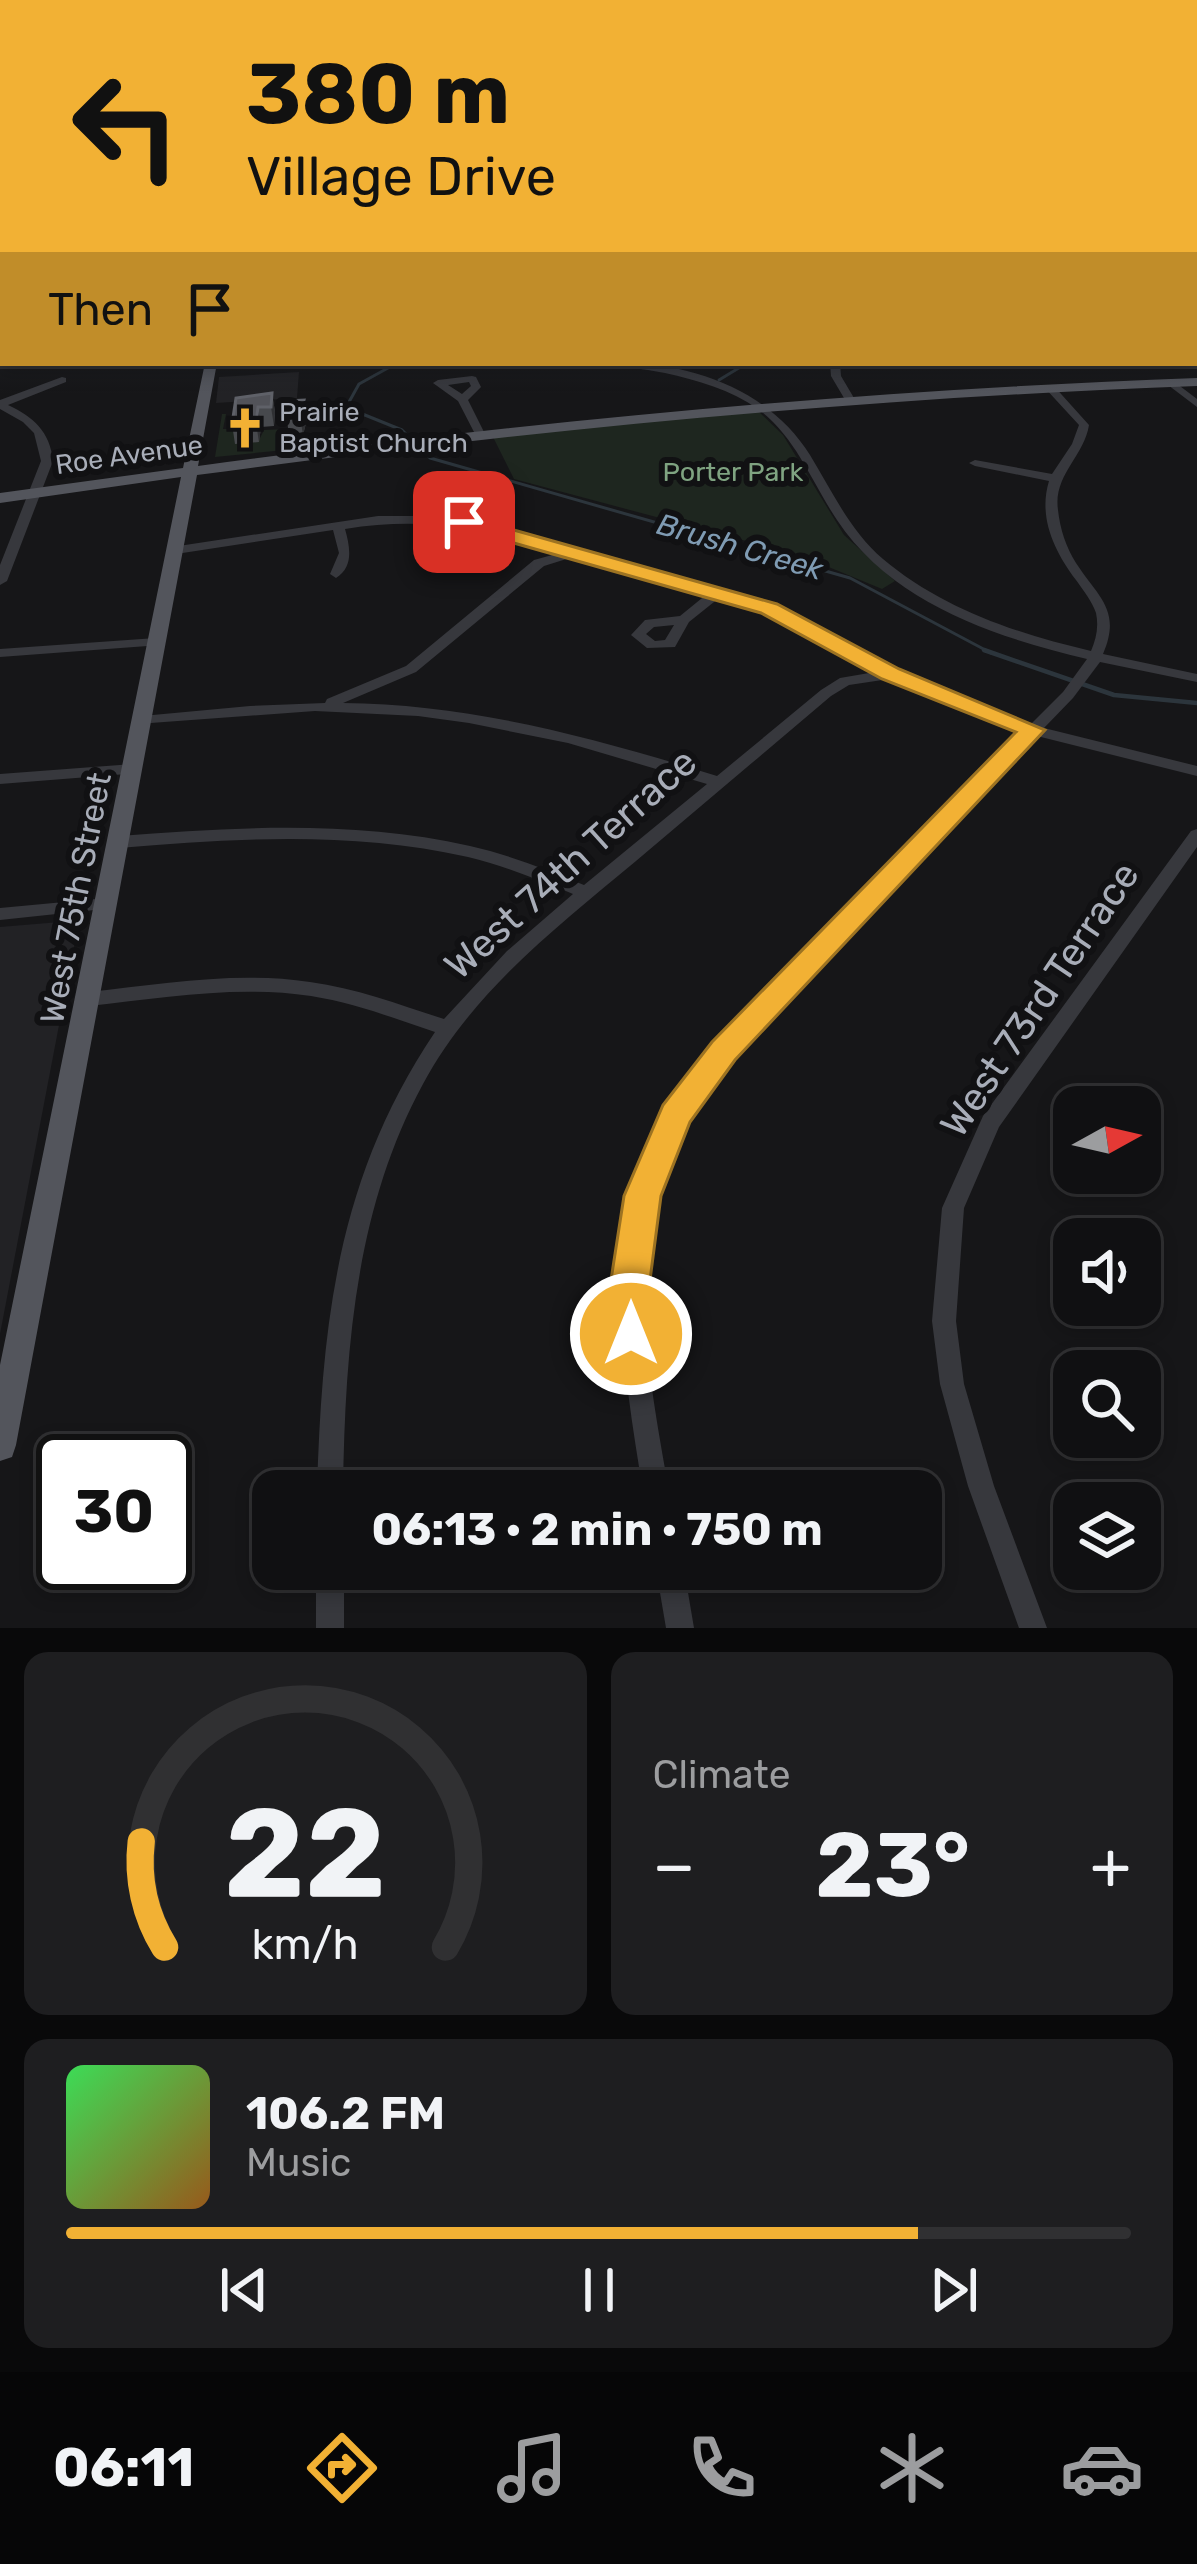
<!DOCTYPE html>
<html lang="en">
<head>
<meta charset="utf-8">
<style>
	body { margin:0; font-family:Rubik,sans-serif; background:#1e1e20; color:#f1f3f6; height:100vh; display:flex; flex-direction:column; font-size:45px; white-space:nowrap }
	* { box-sizing:border-box; margin:0 }
	p { font-size:39px; color:#9c9d9f }
	.icon { flex:none; width:66px; height:66px; fill:none; stroke:currentColor; stroke-width:2; stroke-linecap:round; stroke-linejoin:round }
	.map { position:relative; height:1628px; overflow:hidden }
	.drawer { display:flex; flex-direction:column; gap:24px; padding:24px; background:#09090a; flex:1 }
	.drawer>* { flex:none }
	.guide { position:absolute; left:0px; top:0px; width:1197px; height:366px; box-shadow:0 6px 18px #0003,0 0 0 3px #303032; background:#f2b134; color:#111; overflow:hidden }
	.needle { width:78px; rotate:82deg }
	.fabs { position:absolute; left:1053px; top:1086px; display:grid; gap:24px }
	.fabs a { display:grid; place-items:center; width:108px; height:108px; border-radius:24px; background:#101012; box-shadow:0 6px 18px #0003,0 0 0 3px #303032; font-size:60px }
	.speed { position:absolute; left:36px; top:1434px; display:flex; gap:24px; font-size:60px; font-weight:700; text-align:center }
	.speed>* { display:grid; place-content:center; width:156px; height:156px; border-radius:50%; background:#101012; box-shadow:0 6px 18px #0003,0 0 0 3px #303032; line-height:1 }
	.speed .limit { border:6px solid #111; border-radius:18px; background:#fff; color:#111 }
	.pin { position:absolute; display:grid; place-items:center; width:102px; height:102px; color:#fff; margin:-51px; border-radius:24px; box-shadow:0 6px 18px #0006 }
	.me { position:absolute; width:132px; margin:-66px; rotate:0deg; stroke-linejoin:round; filter:drop-shadow(0 0 9px #0008) }
	.turn { display:flex; align-items:center; gap:42px; height:252px; padding:0 48px; font-size:54px }
	.turn .icon { width:156px; height:156px; stroke-width:2.5 }
	.turn b { display:block; font-size:84px; line-height:102px }
	.then { display:flex; align-items:center; height:114px; padding:0 48px; background:#0003; gap:24px; font-size:45px }
	.big { font-size:90px; font-weight:700; line-height:1.1 }
	.drawer .tile { flex:1; display:flex; flex-direction:column; justify-content:center; gap:18px; min-width:0; padding:0 42px; border-radius:24px; background:#1e1e20 }
	.drawer .dial { align-items:center; gap:0 }
	.dial svg { height:312px; overflow:visible; fill:none; stroke:#303032; stroke-width:7; stroke-linecap:round; text-anchor:middle }
	.dial text { fill:#f1f3f6; stroke:none }
	.song { display:flex; align-items:center; gap:36px }
	.cover { width:144px; height:144px; border-radius:18px; background:linear-gradient(135deg,hsl(130 70% 55%),hsl(30 70% 35%)) }
	.played { height:12px; border-radius:6px; background:linear-gradient(90deg,#f2b134 80%,#303032 80%) }
	.keys { display:flex; justify-content:space-around; direction:ltr }
	.heat { display:flex; justify-content:space-between; align-items:center; font-size:66px; direction:ltr }
	.drawer .tiles { flex:1; display:grid; gap:24px; grid-template-columns:1fr 1fr }
	.tile:last-child { grid-column:span 2 }
	.trip { position:absolute; left:252px; top:1470px; width:690px; height:120px; border-radius:24px; background:#101012; box-shadow:0 6px 18px #0003,0 0 0 3px #303032; font-weight:700; line-height:120px; text-align:center }
	.tabs { display:flex; height:192px; justify-content:space-around; align-items:center; background:#060607; color:#9c9d9f }
	.tabs .icon { width:84px; height:84px }
	.tabs .active { color:#f2b134 }
	.tabs b { font-size:54px; color:#f1f3f6 }
	.map>svg:first-child { display:block }
	.built { fill:#222225 }
	.green { fill:#1e261f }
	.lines { fill:none; stroke-linecap:round; stroke-linejoin:round }
	.stream-far1 { stroke:#2c353c; stroke-width:3 }
	.stream { stroke:#2c353c; stroke-width:4.5 }
	.minor { fill:#37383d; fill-rule:evenodd }
	.major { fill:#53555c; fill-rule:evenodd }
	.wall { fill:#47494d }
	.shaded-wall { fill:#2f3033 }
	.building { fill:#525359; stroke:#5f6168; stroke-width:3 }
	.route { fill:#f2b134; stroke:#9d7322; stroke-width:3 }
	.labels { text-anchor:middle; stroke-width:12; stroke-linejoin:round; paint-order:stroke }
	.far-poi-label { font-size:27px; fill:#a8adb8; stroke:#111113; text-anchor:start }
	.far-street-label { font-size:27px; fill:#a8adb8; stroke:#111113 }
	.far-park-label { font-size:27px; fill:#7fa381; stroke:#111113 }
	.far-water-label { font-size:30px; font-style:italic; fill:#7f9bb3; stroke:#111113 }
	.street-label { font-size:33px; fill:#a8adb8; stroke:#111113 }
	.near-street-label { font-size:39px; fill:#a8adb8; stroke:#111113 }
</style>
</head>
<body>
<div class="map">
<svg width="1197" height="1628" viewBox="0 0 1197 1628">
	<rect width="100%" height="100%" fill="#161618"/>
	<!-- built -->
	<g class="built">
		<polygon points="299,372 297,398 216,403 219,377"/>
		<polygon points="60,922 74,924 77,931 0,1334 0,927"/>
	</g>
	<!-- green -->
	<g class="green">
		<polygon points="758,411 783,435 844,535 895,581 882,589 802,556 514,479 492,435"/>
		<polygon points="222,414 226,414 223,429 238,429 259,440 264,430 286,429 286,438 296,438 295,449 215,457"/>
	</g>
	<g class="lines">
		<!-- stream-far1 -->
		<g class="stream-far1">
			<polyline points="397,363 359,384 349,402 355,411 402,430 430,458 850,578 991,653"/>
			<polyline points="719,380 747,363"/>
		</g>
		<!-- stream -->
		<polyline class="stream" points="984,650 1114,695 1197,703"/>
		<!-- minor -->
		<g class="minor">
			<polygon points="3,174 3,181 0,182 0,175"/>
			<rect x="0" y="205" width="3" height="4"/>
			<polygon points="1194,217 1197,218 1197,224 1194,223"/>
			<rect x="0" y="255" width="3" height="6"/>
			<rect x="0" y="291" width="3" height="6"/>
			<polygon points="1194,295 1197,296 1197,303 1194,302"/>
			<polygon points="3,329 3,335 0,336 0,330"/>
			<polygon points="1197,329 1197,335 1194,336 1194,330"/>
			<path d="M621,363c73,0 149,28 189,92 22,36 40,76 73,104 58,49 134,75 208,92 5,-12 8,-24 5,-38 -4,-12 -13,-23 -20,-33 -22,-29 -38,-63 -27,-99l-74,-15 -6,-3 6,-3 77,14 20,-30 7,-19 -35,-38 9,-2 36,40c-5,32 -36,50 -31,85 2,19 8,37 18,53 22,34 46,47 27,91l94,20v8l-97,-20 -27,36 -29,30 153,38v10l-160,-40 -307,321c-22,30 -43,60 -59,94 -47,106 -21,231 -2,340h-26c-18,-111 -39,-229 5,-336 16,-41 42,-75 68,-110l307,-313 -134,-53 -40,6 -18,11c-65,55 -130,110 -195,165 -79,66 -163,130 -213,223 -68,125 -78,268 -80,407h-26c5,-170 21,-315 118,-459 -41,-14 -81,-29 -124,-36 -74,-11 -149,2 -222,10l-7,-2 -3,-5 3,-5 7,-2c73,-8 148,-21 221,-10 46,6 90,23 134,37l63,-68 66,-57c-34,-14 -68,-28 -105,-37 -115,-26 -232,-19 -349,-9l-8,-6 8,-6c117,-9 235,-16 351,10 40,9 77,24 114,39l123,-101 -139,-41 -99,-20 -51,-7 -103,-5 -178,13 -3,-3 8,-5 108,-10 75,-3 2,-4 79,-33 128,-106 29,-8c-79,-23 -136,-36 -218,-23 5,18 9,38 -9,49l-6,-4 9,-21 -6,-23 -157,24 -4,-1v-6l206,-31h67l49,8 280,81 121,66 136,53 32,-32 24,-33c-92,-22 -195,-56 -250,-139 -25,-37 -41,-83 -79,-111 -27,-19 -61,-29 -93,-36 -15,-3 -31,-4 -44,-10zM576,556l131,38 -27,22 -35,4 -14,15 16,13 28,-1 14,-25 30,-24 45,13 111,61 -35,6 -19,12 -104,86c-122,-38 -246,-72 -374,-73l73,-31 128,-106zM674,625l-9,15 -10,1 -9,-7 8,-7z"/>
			<polygon points="830,363 840,363 841,376 854,398 853,400 844,398 831,376"/>
			<path d="M472,376l4,1 5,10 -13,13 16,32 -5,3 -5,-3 -16,-31 -25,-18 5,-3zM469,382l2,4 -9,8 -14,-9z"/>
			<path d="M62,377l4,1v4l-58,23c25,12 42,26 45,56l-46,120 -7,4v-20l41,-104 -7,-28 -11,-11 -23,-13v-9z"/>
			<polygon points="1172,380 1197,399 1197,407 1168,385 1167,383"/>
			<polygon points="156,638 161,639 161,645 0,657 0,649"/>
			<polygon points="133,764 139,765 141,769 139,773 0,784 0,774"/>
			<polygon points="1197,829 1197,847 999,1127 964,1208 956,1321 964,1384 994,1486 1047,1628 1019,1628 968,1486 940,1384 932,1321 942,1208 983,1116 1191,831"/>
			<polygon points="107,898 113,900 116,904 113,908 0,920 0,908"/>
			<rect x="316" y="1569" width="28" height="59"/>
			<polygon points="656,1569 684,1569 694,1628 666,1628"/>
		</g>
		<!-- major -->
		<path class="major" d="M205,363h12l-19,103c332,-45 664,-76 999,-88v8c-335,12 -668,44 -1000,89l-181,970 -4,12 -12,4v-96l181,-888 -181,26v-10l183,-25z"/>
	</g>
	<!-- wall -->
	<g class="wall">
		<polygon points="272,393 275,412 274,426 261,427 259,442 235,444 232,424"/>
		<polygon points="287,401 307,419 303,435 289,434 286,415"/>
	</g>
	<!-- shaded-wall -->
	<g class="shaded-wall">
		<polygon points="272,393 275,412 274,426 271,407"/>
		<polygon points="304,400 307,419 303,435 300,416"/>
		<polygon points="258,407 261,427 259,442 256,423"/>
	</g>
	<!-- building -->
	<g class="building">
		<polygon points="272,393 271,407 258,407 256,423 232,424 236,398"/>
		<polygon points="304,400 300,416 286,415 287,401"/>
	</g>
	<!-- sky -->
	<linearGradient id="sky" x2="0" y2="1"><stop stop-color="#0c0c0d"/><stop offset="0.42" stop-color="#363c48"/><stop offset="1" stop-color="#363c48" stop-opacity="0"/></linearGradient>
	<rect width="1197" height="394" fill="url(#sky)"/>
	<!-- route -->
	<polygon class="route" points="464,516 777,604 899,669 1045,730 735,1060 690,1122 661,1196 650,1280 651,1334 645,1348 631,1353 617,1348 611,1334 611,1280 624,1196 663,1105 712,1042 1016,732 882,679 761,613 457,527 454,522"/>
	<!-- icons -->
	<defs>
		<g id="church-bare" transform="scale(3.24)"><path d="M-1.2-6h2.4v3.5h3.3v2.4h-3.3V6h-2.4V-.1h-3.3v-2.4h3.3Z" fill="#f2b134" stroke="#111113" stroke-width="2.5" paint-order="stroke"/></g>
	</defs>
	<g fill-rule="evenodd">
		<use href="#church-bare" x="245" y="428"/>
	</g>
	<g class="labels">
		<!-- far-poi labels -->
		<g class="far-poi-label">
			<text x="279" y="421">Prairie<tspan x="279" dy="31">Baptist Church</tspan></text>
		</g>
		<!-- far-street labels -->
		<g class="far-street-label">
			<text transform="translate(129 455) rotate(-8)" y="9">Roe Avenue</text>
		</g>
		<!-- far-park labels -->
		<g class="far-park-label">
			<text x="733" y="481">Porter Park</text>
		</g>
		<!-- far-water labels -->
		<g class="far-water-label">
			<text transform="translate(740 547) rotate(16)" y="10">Brush Creek</text>
		</g>
		<!-- street labels -->
		<g class="street-label">
			<text transform="translate(75 898) rotate(-79)" y="12">West 75th Street</text>
		</g>
		<!-- near-street labels -->
		<g class="near-street-label">
			<text transform="translate(570 863) rotate(-42)" y="14">West 74th Terrace</text>
			<text transform="translate(1039 999) rotate(-56)" y="14">West 73rd Terrace</text>
		</g>
	</g>
</svg>
<div class="fabs">
<a><svg class="needle" viewBox="-14 -14 28 28"><path d="M0-13l5 13h-10z" fill="#e53935"/><path d="M0 13l5-13h-10z" fill="#9c9d9f"/></svg></a>
<a><svg class="icon" aria-label="sound" viewBox="0 0 24 24"><path d="M4 9h4l5-4v14l-5-4H4zM17 9q2 3 0 6"/></svg></a>
<a><svg class="icon" aria-label="search" viewBox="0 0 24 24"><circle cx="10" cy="10" r="6"/><path d="M15 15l6 6"/></svg></a>
<a><svg class="icon" aria-label="layers" viewBox="0 0 24 24"><path d="M12 4l9 5-9 5-9-5zM3 14l9 5 9-5"/></svg></a>
</div>
<div class="speed"><div class="limit">30</div></div>
<div class="pin" style="left:464px;top:522px;background:#d93025"><svg class="icon" aria-label="arrive" viewBox="0 0 24 24"><path d="M6 21V4h12l-3 4 3 4H6"/></svg></div>
<svg class="me" style="left:631px;top:1334px" viewBox="-20 -20 40 40"><circle r="17" fill="#f2b134" stroke="#fff" stroke-width="3"/><path d="M0-11L8 9 0 5-8 9z" fill="#fff"/></svg>
<div class="trip">06:13 · 2 min · 750 m</div>
<div class="guide">
<div class="turn"><svg class="icon" aria-label="left" viewBox="0 0 24 24"><path d="M17 20v-9H6M10 6l-5 5 5 5"/></svg><div><b>380 m</b>Village Drive</div></div>
<div class="then">Then<svg class="icon" aria-label="arrive" viewBox="0 0 24 24"><path d="M6 21V4h12l-3 4 3 4H6"/></svg></div>
</div>
</div>
<section class="drawer">
<div class="tiles">
<div class="tile dial"><svg viewBox="0 0 100 80">
<path d="M14 69A42 42 0 1 1 86 69"/>
<path d="M14 69A42 42 0 0 1 8 42" stroke="#f2b134"/>
<text x="50" y="56" font-size="32" font-weight="700">22</text>
<text x="50" y="72" font-size="11">km/h</text>
</svg></div>
<div class="tile"><p>Climate</p>
<div class="heat"><a>−</a><b class="big">23°</b><a>+</a></div>
</div>
<div class="tile">
<div class="song"><i class="cover"></i><div><b>106.2 FM</b><p>Music</p></div></div>
<div class="played"></div>
<div class="keys"><svg class="icon" aria-label="previous" viewBox="0 0 24 24"><path d="M18 5L8 12l10 7zM5 5v14"/></svg><svg class="icon" aria-label="pause" viewBox="0 0 24 24"><path d="M8 5v14M16 5v14"/></svg><svg class="icon" aria-label="next" viewBox="0 0 24 24"><path d="M6 5l10 7-10 7zM19 5v14"/></svg></div>
</div>
</div>
</section>
<nav class="tabs">
<b>06:11</b>
<svg class="icon active" aria-label="directions" viewBox="0 0 24 24"><path d="M12 3l9 9-9 9-9-9zM9 14v-3h6M13 9l2 2-2 2"/></svg>
<svg class="icon" aria-label="music" viewBox="0 0 24 24"><path d="M9 18V5l10-2v13"/><circle cx="6" cy="18" r="3"/><circle cx="16" cy="16" r="3"/></svg>
<svg class="icon" aria-label="phone" viewBox="0 0 24 24"><path d="M5 4h4l2 5-3 2q2 4 5 5l2-3 5 2v4C11 20 4 13 5 4z"/></svg>
<svg class="icon" aria-label="climate" viewBox="0 0 24 24"><path d="M12 3v18M4 7l16 10M4 17L20 7"/></svg>
<svg class="icon" aria-label="car" viewBox="0 0 24 24"><path d="M5 17H2v-5l4-1 3-4h7l3 4 3 1v5h-3M9 17h6M6 11h13"/><circle cx="7" cy="17" r="2"/><circle cx="17" cy="17" r="2"/></svg>
</nav>
</body>
</html>
